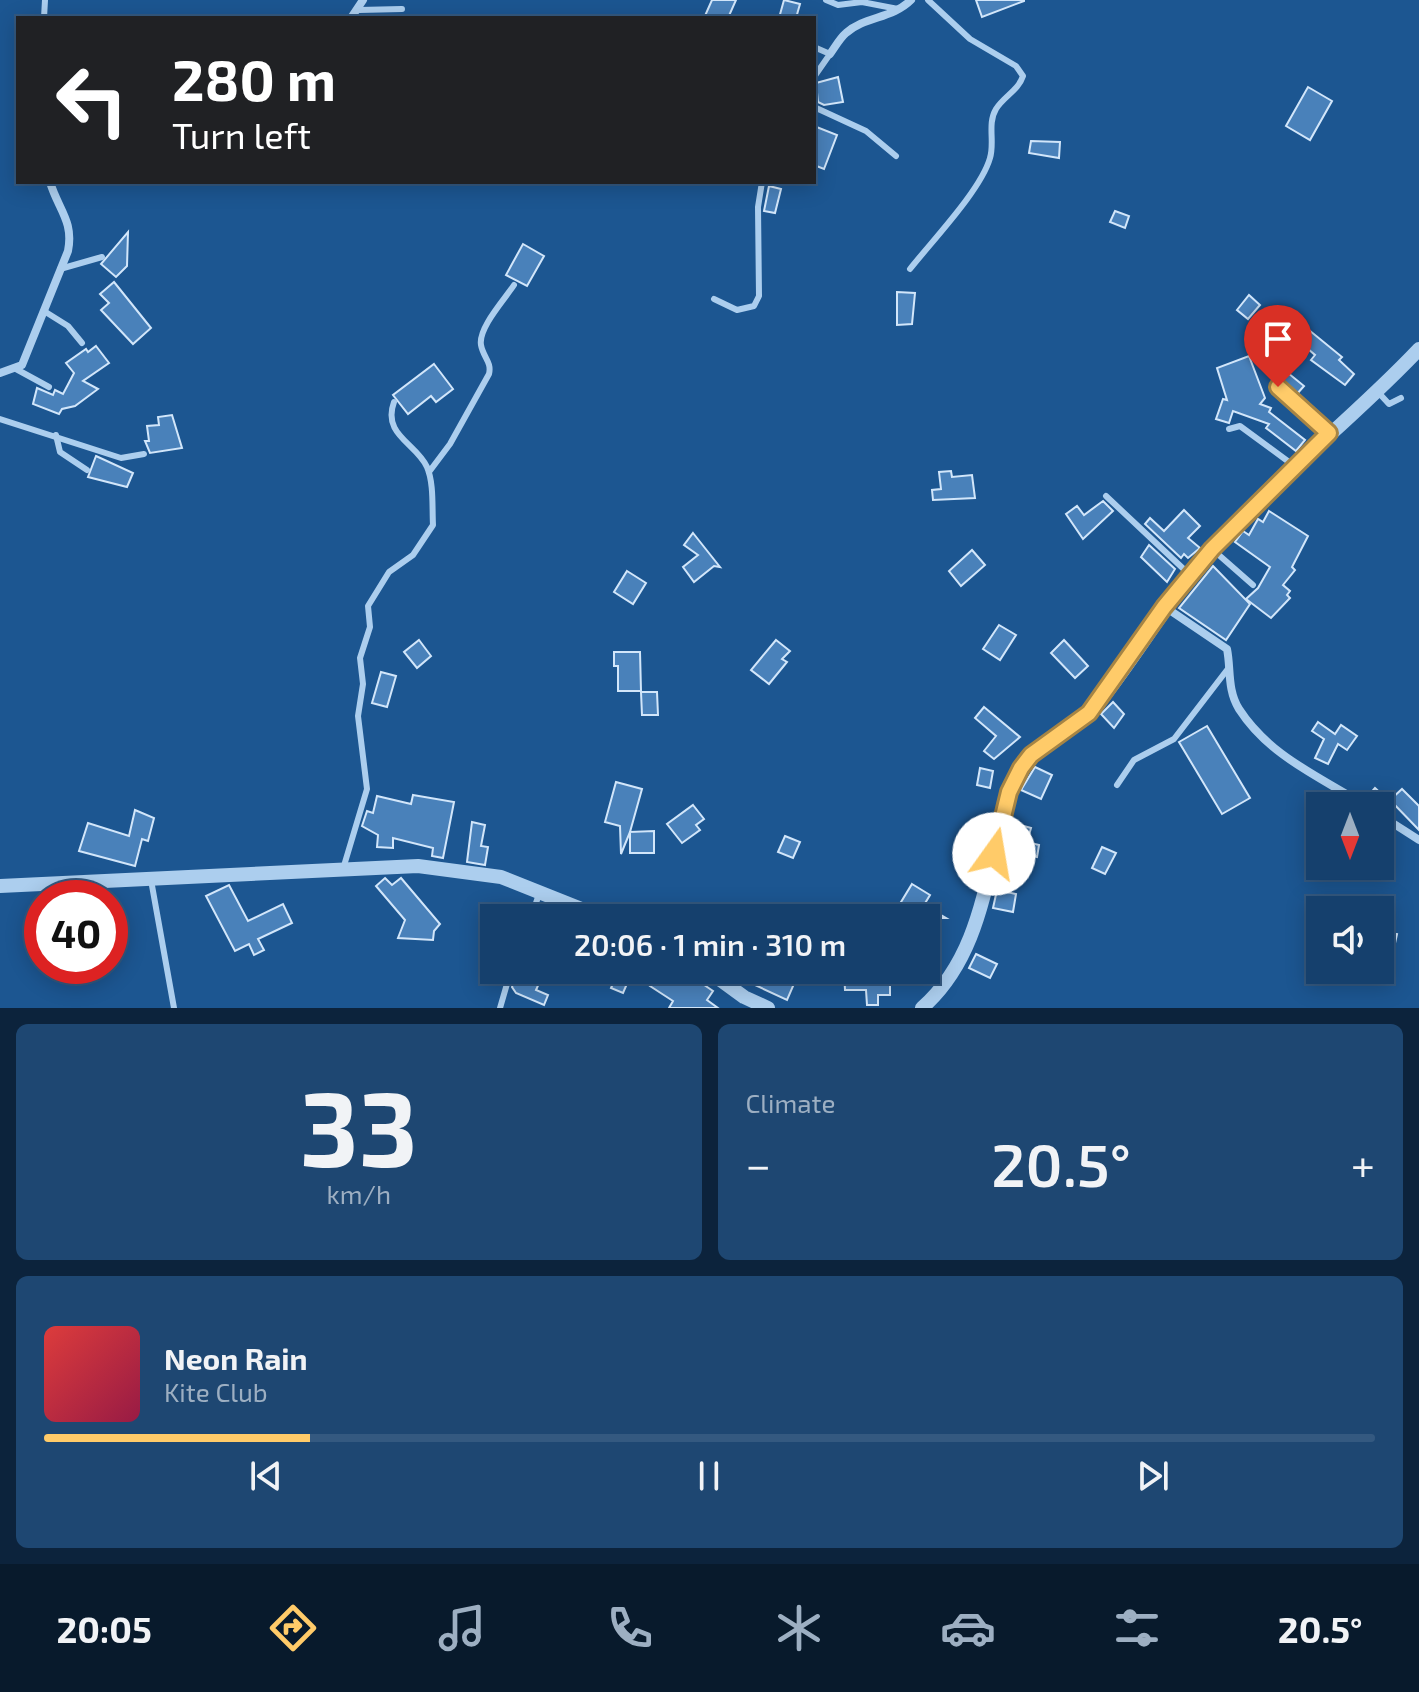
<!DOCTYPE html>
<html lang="en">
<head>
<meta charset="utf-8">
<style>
	body { margin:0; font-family:"Exo 2",sans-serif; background:#1e4772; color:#f1f3f6; height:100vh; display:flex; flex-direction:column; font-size:30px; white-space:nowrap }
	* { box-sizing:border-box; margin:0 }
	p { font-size:26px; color:#9dafc2 }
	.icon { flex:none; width:44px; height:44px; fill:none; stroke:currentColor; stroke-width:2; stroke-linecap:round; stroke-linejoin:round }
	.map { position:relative; height:1008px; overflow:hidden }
	.details { display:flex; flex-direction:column; gap:16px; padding:16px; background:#0c233c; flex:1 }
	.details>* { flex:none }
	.hud { position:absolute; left:16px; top:16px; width:800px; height:168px; border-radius:0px; box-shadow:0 4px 20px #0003,0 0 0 2px #345980; background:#202124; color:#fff; overflow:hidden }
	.needle { width:52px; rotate:180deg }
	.fabs { position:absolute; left:1306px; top:792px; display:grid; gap:16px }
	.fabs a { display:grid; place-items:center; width:88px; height:88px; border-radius:0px; background:#15406d; box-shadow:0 4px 20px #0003,0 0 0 2px #345980; font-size:40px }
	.speed { position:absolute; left:24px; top:880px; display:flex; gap:16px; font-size:40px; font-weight:700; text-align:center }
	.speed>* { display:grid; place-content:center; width:104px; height:104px; border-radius:50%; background:#15406d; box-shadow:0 4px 20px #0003,0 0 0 2px #345980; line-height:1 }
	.speed .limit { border:12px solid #d22; background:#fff; color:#111 }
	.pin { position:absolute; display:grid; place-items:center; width:68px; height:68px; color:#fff; margin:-82px -34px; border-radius:50% 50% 50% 0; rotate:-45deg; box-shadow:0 0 8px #0007 }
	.pin .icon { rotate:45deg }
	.me { position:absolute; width:88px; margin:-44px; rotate:13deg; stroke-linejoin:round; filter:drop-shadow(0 0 6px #0008) }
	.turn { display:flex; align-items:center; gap:28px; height:168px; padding:0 24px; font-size:36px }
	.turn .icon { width:104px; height:104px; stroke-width:2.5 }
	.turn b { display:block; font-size:56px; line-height:68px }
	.big { font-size:60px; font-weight:600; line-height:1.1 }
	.details .card { flex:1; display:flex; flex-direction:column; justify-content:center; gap:12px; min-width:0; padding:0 28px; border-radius:12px; background:#1e4772 }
	.details .dial { align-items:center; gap:0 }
	.dial b { font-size:104px; line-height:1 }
	.song { display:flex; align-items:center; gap:24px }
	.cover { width:96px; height:96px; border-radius:12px; background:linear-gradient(135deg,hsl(0 70% 55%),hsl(340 70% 35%)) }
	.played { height:8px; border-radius:4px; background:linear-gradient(90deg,#ffcb69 20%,#345980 20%) }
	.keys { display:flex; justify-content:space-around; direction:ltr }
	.heat { display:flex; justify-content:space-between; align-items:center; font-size:44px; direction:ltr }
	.details .tiles { flex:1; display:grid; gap:16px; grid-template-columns:1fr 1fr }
	.card:last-child { grid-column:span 2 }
	.trip { position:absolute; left:480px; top:904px; width:460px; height:80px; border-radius:0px; background:#15406d; box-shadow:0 4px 20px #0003,0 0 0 2px #345980; font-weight:600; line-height:80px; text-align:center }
	.dock { display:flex; height:128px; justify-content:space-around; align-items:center; background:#081a2c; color:#9dafc2 }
	.dock .icon { width:56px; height:56px }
	.dock .current { color:#ffcb69 }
	.dock b { font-size:36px; color:#f1f3f6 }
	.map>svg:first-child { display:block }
	.building { fill:#4981ba; stroke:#d2e6fa; stroke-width:2 }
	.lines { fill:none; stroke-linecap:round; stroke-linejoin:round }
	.service { stroke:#acceee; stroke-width:6 }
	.minor { stroke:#acceee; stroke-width:8 }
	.tertiary { stroke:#acceee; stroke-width:14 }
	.route-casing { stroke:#a68444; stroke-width:20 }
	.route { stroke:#ffcb69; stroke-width:14 }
</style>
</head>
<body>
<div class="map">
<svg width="1419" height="1008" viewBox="0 0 1419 1008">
	<rect width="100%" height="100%" fill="#1c5691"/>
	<!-- building -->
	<g class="building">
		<polygon points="712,0 736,0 728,18 704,18"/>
		<polygon points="784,0 800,4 796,18 779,18"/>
		<polygon points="976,0 1024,0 1024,1 982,17"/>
		<polygon points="838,77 843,102 824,105 818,102 816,83"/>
		<polygon points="1308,87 1332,101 1310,140 1286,126"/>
		<polygon points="814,126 837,135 824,169 814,165"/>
		<polygon points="1031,141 1060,142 1059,158 1029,153"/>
		<polygon points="769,186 781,189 775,213 764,211"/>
		<polygon points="1115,211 1129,216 1125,228 1110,222"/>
		<polygon points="128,232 127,266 116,277 101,264"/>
		<polygon points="523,244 544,256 527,286 506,275"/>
		<polygon points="114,282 151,328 133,344 101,310 109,303 100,294"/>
		<polygon points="897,292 915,293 912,324 897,325"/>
		<polygon points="1249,295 1260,305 1248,319 1237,310"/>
		<polygon points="1304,326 1342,357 1339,360 1354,374 1345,385 1311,360 1315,355 1294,337"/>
		<polygon points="96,346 109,363 83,381 98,389 75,406 62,409 59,414 33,404 37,388 53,395 55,390 63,394 74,373 66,363 86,349 88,352"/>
		<polygon points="1249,356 1265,398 1260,404 1271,408 1269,412 1305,440 1296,451 1266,428 1269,424 1233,411 1229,423 1216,419 1223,399 1227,400 1217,368"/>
		<polygon points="434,364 453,389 436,402 431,396 408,414 393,395"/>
		<polygon points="1288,373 1304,386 1296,395 1280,382"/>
		<polygon points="172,415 182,448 150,453 145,441 149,441 147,426 159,425 158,417"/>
		<polygon points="96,456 133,473 127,487 88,477"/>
		<polygon points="951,471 952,477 972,475 975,498 933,500 932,490 941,489 939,472"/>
		<polygon points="1103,501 1113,511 1083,539 1066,514 1077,506 1084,515"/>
		<polygon points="1184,510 1200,526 1188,538 1200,548 1188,558 1184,554 1181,558 1145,524 1150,518 1164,531"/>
		<polygon points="1269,511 1308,536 1292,567 1295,570 1283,585 1290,591 1287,595 1290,598 1271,618 1246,599 1258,588 1270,567 1235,542 1243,531 1249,535 1258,519 1263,522"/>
		<polygon points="693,533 720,567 714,566 694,582 683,567 698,555 684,545"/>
		<polygon points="1149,545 1175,569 1167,582 1141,557"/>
		<polygon points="972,550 985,565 961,586 949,571"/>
		<polygon points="1213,566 1250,604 1226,640 1179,608"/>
		<polygon points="627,571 646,583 633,604 614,592"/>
		<polygon points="999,625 1016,635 1000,660 983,649"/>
		<polygon points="419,640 431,656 417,668 404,652"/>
		<polygon points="776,640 790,651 782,659 787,662 769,684 751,670"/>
		<polygon points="1064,640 1088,666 1075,678 1051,653"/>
		<polygon points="614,652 640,652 641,691 618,691 618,666 614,666"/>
		<polygon points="381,672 396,676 387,707 372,703"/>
		<polygon points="641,692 657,692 658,715 642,715"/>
		<polygon points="1113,702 1124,714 1114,728 1101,714"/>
		<polygon points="984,707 1020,737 994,759 984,751 996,736 975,718"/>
		<polygon points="1318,722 1335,734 1341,725 1357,736 1347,750 1338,744 1328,764 1315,758 1324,739 1312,731"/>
		<polygon points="1207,726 1250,798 1222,814 1179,742"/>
		<polygon points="1035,767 1052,775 1041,799 1021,790"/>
		<polygon points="980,768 993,771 990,788 977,785"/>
		<polygon points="616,782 642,789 630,832 654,831 654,853 630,853 630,832 621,854 620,826 605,822"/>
		<polygon points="1375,788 1389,801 1382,808 1368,796"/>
		<polygon points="1402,789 1419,806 1419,830 1390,800"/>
		<polygon points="413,795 454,802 443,858 432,856 433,848 393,838 393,848 377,847 378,835 362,826 367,811 373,813 377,796 411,804"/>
		<polygon points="693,805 704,819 696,825 700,830 682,843 667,824"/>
		<polygon points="135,810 154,818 148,841 142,839 135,866 79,851 88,823 129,836"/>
		<polygon points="472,822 485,825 481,846 488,847 485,865 467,862"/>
		<polygon points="1013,823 1031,828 1027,842 1039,845 1037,857 1024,854 1020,873 1003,869"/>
		<polygon points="785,836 800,842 793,858 778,852"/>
		<polygon points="1102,847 1116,853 1105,874 1092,868"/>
		<polygon points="385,878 392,885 401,878 440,924 434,931 433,940 398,938 405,920 376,886"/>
		<polygon points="912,884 930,895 924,905 946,918 916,918 898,907"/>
		<polygon points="229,885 248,921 283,904 292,923 258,939 264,950 254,955 249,944 235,951 206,896"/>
		<polygon points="997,890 1016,894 1013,912 993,908"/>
		<polygon points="1380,932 1397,934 1394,948 1380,946"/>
		<polygon points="976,954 997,964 990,978 969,968"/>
		<polygon points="517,970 545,970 536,990 548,995 544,1005 516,993 512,987"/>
		<polygon points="619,970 633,970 623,993 611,988"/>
		<polygon points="661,970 675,970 688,979 691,976 713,991 707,1000 718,1008 669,1008 673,1001 650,986"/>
		<polygon points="762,970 800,970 787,1000 755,985"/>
		<polygon points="844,970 890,970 890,995 878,995 878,1005 867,1005 866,990 845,990"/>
	</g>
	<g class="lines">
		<!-- service -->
		<g class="service">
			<polyline points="826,0 838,5 862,2 898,9"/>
			<polyline points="359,10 402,9"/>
			<polyline points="44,18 45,0"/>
			<polyline points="814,47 830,54 814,77"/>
			<polyline points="814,107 866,131 896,156"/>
			<polyline points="60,269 102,257"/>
			<path d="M910,269c22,-28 71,-79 80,-111 5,-16 -3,-34 6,-49 8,-13 22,-18 27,-33l-7,-10 -46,-27 -42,-39"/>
			<polyline points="714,299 737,310 754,306 759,296 758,207 762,182"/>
			<polyline points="44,311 68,326 82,343"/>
			<polyline points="16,369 49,387"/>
			<polyline points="1278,387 1329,433"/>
			<polyline points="1377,391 1389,404 1401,398"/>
			<polyline points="0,419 121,458 144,454"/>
			<polyline points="1229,429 1240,426 1293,465"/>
			<polyline points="56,435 60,452 87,470"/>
			<path d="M429,472l21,-28 39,-70c3,-12 -6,-17 -8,-29 -3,-17 24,-46 33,-60"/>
			<polyline points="1106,496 1190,575"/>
			<polyline points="1212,549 1253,585"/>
			<polyline points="1117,785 1134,760 1174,739 1227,670"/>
			<path d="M343,869l24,-80 -9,-73 5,-32 -3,-26 10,-31 -2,-21 21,-34 24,-17 20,-30c-1,-17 1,-42 -6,-58 -11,-24 -45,-32 -33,-65"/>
			<polyline points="151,880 174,1008"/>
			<polyline points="531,918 539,894"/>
			<polyline points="500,1008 511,970"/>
		</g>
		<!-- minor -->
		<g class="minor">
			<polyline points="351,18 363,0"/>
			<path d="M830,54c5,-7 10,-16 16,-21 19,-17 46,-14 65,-33"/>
			<path d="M0,373l22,-8 46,-114c6,-30 -10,-42 -18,-69"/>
			<path d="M1165,607l62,42c4,19 0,41 12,60 31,48 82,68 127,97"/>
			<polyline points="1380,815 1419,840"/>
		</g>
		<!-- tertiary -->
		<g class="tertiary">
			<polyline points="0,886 418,866 501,877 604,918"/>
			<polyline points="707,970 744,997 768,1008"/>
			<path d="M922,1008c51,-45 61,-109 76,-173 6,-23 10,-48 24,-68 19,-28 56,-39 78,-66 39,-49 69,-103 111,-150 64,-73 142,-132 208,-202"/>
		</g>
	</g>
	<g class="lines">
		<!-- route casing -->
		<g class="route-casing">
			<polyline id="route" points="994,854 1009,792 1021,768 1031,755 1089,713 1164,607 1212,549 1329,433 1278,387"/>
		</g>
		<!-- route -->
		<use href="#route" class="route"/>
	</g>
</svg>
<div class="fabs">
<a><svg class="needle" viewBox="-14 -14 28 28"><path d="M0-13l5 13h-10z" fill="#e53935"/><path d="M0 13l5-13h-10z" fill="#9dafc2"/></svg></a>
<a><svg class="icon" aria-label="sound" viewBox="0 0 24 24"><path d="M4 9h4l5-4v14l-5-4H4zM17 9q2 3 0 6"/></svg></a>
</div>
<div class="speed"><div class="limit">40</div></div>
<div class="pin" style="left:1278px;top:387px;background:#d93025"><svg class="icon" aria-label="arrive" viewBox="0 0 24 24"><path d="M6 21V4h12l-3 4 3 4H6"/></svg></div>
<svg class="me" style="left:994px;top:854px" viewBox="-20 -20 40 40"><circle r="19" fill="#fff"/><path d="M0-13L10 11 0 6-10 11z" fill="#ffcb69"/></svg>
<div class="trip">20:06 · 1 min · 310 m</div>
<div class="hud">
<div class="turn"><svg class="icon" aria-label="left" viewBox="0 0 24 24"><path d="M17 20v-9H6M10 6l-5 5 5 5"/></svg><div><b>280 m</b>Turn left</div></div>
</div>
</div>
<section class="details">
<div class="tiles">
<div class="card dial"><b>33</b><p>km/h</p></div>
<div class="card"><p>Climate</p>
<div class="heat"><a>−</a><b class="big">20.5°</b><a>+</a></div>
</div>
<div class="card">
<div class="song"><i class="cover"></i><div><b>Neon Rain</b><p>Kite Club</p></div></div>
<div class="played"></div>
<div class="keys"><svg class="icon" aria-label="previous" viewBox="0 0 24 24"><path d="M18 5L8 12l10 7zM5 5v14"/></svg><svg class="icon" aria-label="pause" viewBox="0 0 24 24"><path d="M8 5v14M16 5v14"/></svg><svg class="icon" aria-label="next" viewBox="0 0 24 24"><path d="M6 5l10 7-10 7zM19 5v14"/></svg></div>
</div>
</div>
</section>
<nav class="dock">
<b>20:05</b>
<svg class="icon current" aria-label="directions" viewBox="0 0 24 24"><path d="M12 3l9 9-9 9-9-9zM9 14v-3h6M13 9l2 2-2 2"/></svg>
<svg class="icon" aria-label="music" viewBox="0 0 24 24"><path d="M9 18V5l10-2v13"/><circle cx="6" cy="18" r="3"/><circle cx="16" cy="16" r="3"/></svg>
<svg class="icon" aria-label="phone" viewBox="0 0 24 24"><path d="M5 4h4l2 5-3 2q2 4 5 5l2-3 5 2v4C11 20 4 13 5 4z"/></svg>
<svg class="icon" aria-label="climate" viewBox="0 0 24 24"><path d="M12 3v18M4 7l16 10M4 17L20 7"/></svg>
<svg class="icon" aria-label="car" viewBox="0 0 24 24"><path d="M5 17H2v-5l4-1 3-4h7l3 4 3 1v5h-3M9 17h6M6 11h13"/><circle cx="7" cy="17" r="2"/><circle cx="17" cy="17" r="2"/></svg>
<svg class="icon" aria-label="filters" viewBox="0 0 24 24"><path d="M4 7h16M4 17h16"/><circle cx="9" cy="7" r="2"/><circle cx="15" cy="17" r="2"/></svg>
<b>20.5°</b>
</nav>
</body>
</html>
